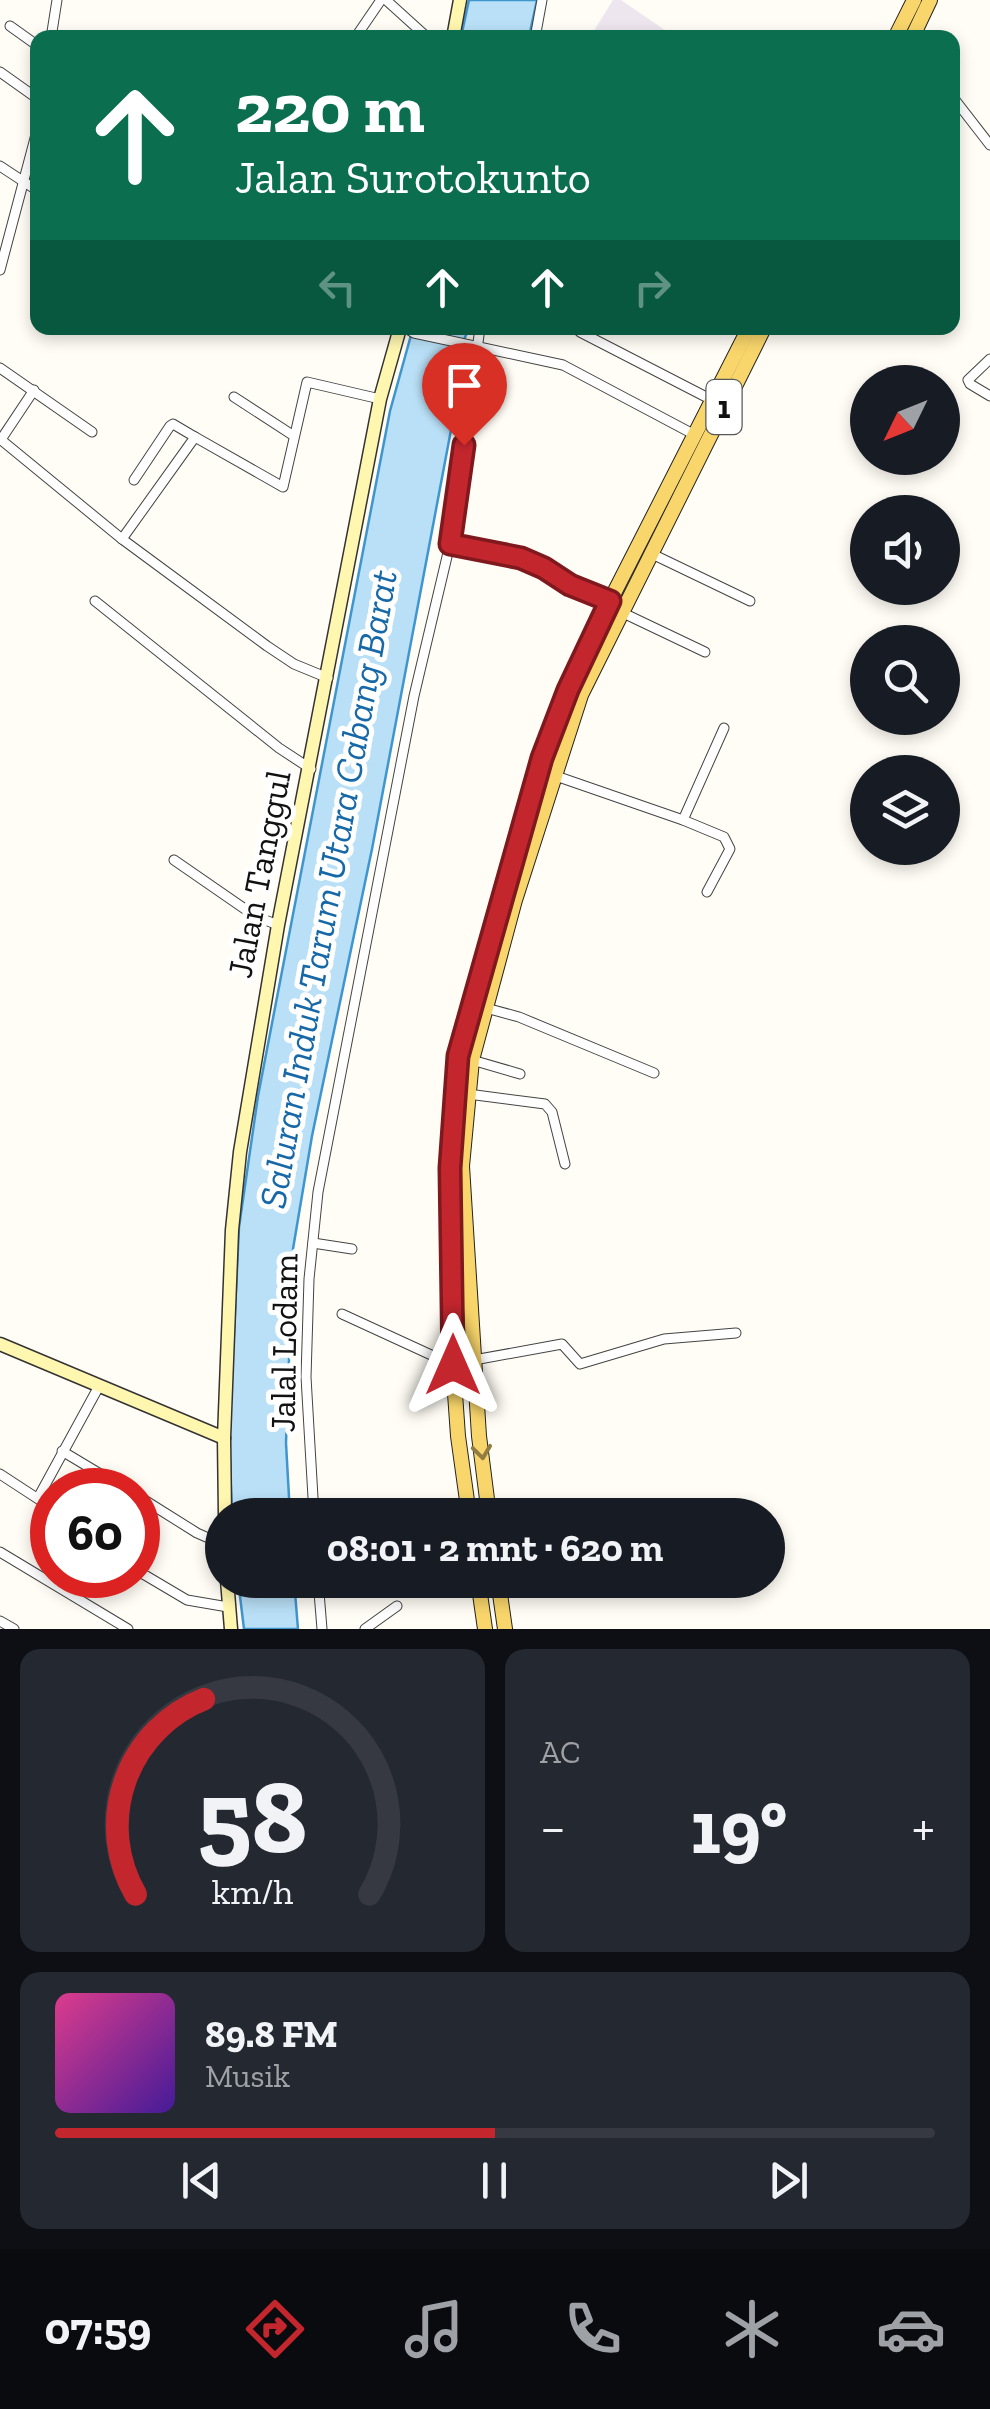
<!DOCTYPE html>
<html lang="id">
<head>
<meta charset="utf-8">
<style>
	body { margin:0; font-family:"Zilla Slab",serif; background:#242831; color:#f1f3f6; height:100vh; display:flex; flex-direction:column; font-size:38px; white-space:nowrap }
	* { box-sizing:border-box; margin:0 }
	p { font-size:32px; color:#9ea1a6 }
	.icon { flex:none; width:55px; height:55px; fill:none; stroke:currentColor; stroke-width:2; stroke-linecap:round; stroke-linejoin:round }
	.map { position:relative; height:1629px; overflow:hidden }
	.drawer { display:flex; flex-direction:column; gap:20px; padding:20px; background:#0d0f14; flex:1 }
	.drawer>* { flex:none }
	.banner { position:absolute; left:30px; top:30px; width:930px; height:305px; border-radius:20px; box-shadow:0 5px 15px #0003; background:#0b6e4f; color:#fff; overflow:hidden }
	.needle { width:65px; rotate:227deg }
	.controls { position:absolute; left:850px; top:365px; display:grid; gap:20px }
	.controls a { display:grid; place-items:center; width:110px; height:110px; border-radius:50%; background:#171b24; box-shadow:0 5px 15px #0003; font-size:50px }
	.speed { position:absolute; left:30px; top:1468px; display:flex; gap:20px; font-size:50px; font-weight:700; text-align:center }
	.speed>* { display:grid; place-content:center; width:130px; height:130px; border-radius:50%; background:#171b24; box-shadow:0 5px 15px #0003; line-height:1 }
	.speed .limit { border:15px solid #d22; background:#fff; color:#111 }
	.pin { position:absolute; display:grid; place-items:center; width:85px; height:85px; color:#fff; margin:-102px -42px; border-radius:50% 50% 50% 0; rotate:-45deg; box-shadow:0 0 10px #0007 }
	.pin .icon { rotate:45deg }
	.me { position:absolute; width:110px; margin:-55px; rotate:0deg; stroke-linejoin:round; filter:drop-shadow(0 0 8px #0008) }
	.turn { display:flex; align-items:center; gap:35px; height:210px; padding:0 40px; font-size:45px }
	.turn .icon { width:130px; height:130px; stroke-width:2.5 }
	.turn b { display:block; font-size:70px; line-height:85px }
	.lanes { display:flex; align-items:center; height:95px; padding:0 40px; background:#0003; justify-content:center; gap:50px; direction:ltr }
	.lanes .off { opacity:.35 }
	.big { font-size:75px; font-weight:800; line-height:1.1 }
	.drawer .tile { flex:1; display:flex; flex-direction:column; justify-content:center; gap:15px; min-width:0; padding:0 35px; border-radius:20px; background:#242831 }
	.drawer .dial { align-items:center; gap:0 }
	.dial svg { height:260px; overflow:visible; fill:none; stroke:#363941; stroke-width:7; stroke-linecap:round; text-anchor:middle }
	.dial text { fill:#f1f3f6; stroke:none }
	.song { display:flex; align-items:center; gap:30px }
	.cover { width:120px; height:120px; border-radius:15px; background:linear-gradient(135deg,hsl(330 70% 55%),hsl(260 70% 35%)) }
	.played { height:10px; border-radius:5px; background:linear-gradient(90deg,#c4262e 50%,#363941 50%) }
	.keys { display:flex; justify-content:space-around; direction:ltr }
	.heat { display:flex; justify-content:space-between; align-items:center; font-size:55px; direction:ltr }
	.drawer .tiles { flex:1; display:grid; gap:20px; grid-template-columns:1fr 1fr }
	.tile:last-child { grid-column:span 2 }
	.trip { position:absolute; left:205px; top:1498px; width:580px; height:100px; border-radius:50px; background:#171b24; box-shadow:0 5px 15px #0003; font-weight:800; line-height:100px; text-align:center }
	.dock { display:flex; height:160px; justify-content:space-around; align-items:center; background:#090b0e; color:#9ea1a6 }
	.dock .icon { width:70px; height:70px }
	.dock .selected { color:#c4262e }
	.dock b { font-size:45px; color:#f1f3f6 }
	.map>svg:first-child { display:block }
	.industrial { fill:#eee6ef }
	.water { fill:#b9e0f7; stroke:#3f96cf; stroke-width:2.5 }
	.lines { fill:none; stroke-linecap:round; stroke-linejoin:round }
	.street-casing { stroke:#444; stroke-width:11 }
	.secondary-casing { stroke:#333; stroke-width:15 }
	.primary-casing { stroke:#222; stroke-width:16 }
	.street { stroke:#fff; stroke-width:9 }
	.secondary { stroke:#fff6b0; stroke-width:12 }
	.primary { stroke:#f9d66b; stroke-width:14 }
	.oneway { stroke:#917d42 }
	.route-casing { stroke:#7f191e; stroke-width:25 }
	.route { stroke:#c4262e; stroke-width:18 }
	.labels { text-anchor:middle; stroke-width:10; stroke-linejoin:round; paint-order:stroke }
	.shield { fill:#fff; stroke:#585858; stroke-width:2.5 }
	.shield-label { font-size:32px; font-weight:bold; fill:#111 }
	.street-label { font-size:35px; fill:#111; stroke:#fff }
	.water-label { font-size:38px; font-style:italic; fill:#1768a6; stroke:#fff }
</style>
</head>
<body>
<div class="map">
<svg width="990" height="1629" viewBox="0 0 990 1629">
	<rect width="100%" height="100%" fill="#fffdf5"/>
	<!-- industrial -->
	<polygon class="industrial" points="613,0 621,0 675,37 590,37"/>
	<!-- water -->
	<g class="water">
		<polygon points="469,0 537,0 529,37 461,37"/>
		<polygon points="413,328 469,328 463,342 451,430 372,849 312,1136 293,1249 286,1443 290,1515 232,1515 229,1437 239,1227 258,1096 390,411"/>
		<polygon points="238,1580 294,1580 298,1629 244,1629"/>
	</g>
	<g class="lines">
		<!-- street casing -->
		<g class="street-casing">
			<g id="street">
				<polyline points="386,0 428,38"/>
				<polyline points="10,26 38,46"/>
				<polyline points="51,38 57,0"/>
				<polyline points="355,38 381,0"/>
				<polyline points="535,38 542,0"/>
				<polyline points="0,72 38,99"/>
				<polyline points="952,96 990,145"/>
				<polyline points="0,166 38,191"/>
				<polyline points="0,270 38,127"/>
				<polyline points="406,328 414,333 563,365 695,435"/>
				<polyline points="580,332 712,400"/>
				<polyline points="990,359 968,380 970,384 990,396"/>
				<polyline points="0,368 92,432"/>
				<polyline points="234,397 294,436"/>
				<polyline points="2,438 34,390"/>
				<polyline points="0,439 122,539 267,646 294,664 328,678"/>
				<polyline points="134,480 170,426 173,424 195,437"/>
				<polyline points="122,539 195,437 283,487 307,382 380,399"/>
				<polyline points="450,544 521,558 544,568 570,585 610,601"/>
				<polyline points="650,553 750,601"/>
				<polyline points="95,601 279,748 311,769"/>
				<polyline points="621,612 705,652"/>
				<polyline points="553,775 683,820 724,837 730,849 707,892"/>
				<polyline points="683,820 724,728"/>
				<polyline points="174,860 255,916 278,925"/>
				<polyline points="486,1008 519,1017 654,1073"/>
				<polyline points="472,1060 520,1074"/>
				<polyline points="468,1094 545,1104 552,1112 565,1164"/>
				<polyline points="313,1243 352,1249"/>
				<polyline points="342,1314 453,1365"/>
				<polyline points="474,1360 562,1344 580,1364 664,1339 736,1333"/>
				<polyline points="62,1451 127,1490"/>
				<polyline points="0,1474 52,1508"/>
				<polyline points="138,1496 197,1533 222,1544"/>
				<polyline points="38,1498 98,1388"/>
				<polyline points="314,1515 306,1377 309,1279 318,1192 414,696 450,544 480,328"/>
				<polyline points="0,1552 128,1629"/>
				<polyline points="138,1571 187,1600 228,1607"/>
				<polyline points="318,1580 322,1629"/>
				<polyline points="0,1621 14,1629"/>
				<polyline points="365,1629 397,1606"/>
			</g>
		</g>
		<!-- secondary casing -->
		<g class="secondary-casing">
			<g id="secondary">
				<polyline points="453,38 460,0"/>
				<polyline points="0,1344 224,1438"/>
				<polyline points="225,1515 224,1438 232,1230 240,1152 278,925 380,399 400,328"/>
				<polyline points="227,1580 231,1629"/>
			</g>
		</g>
		<!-- primary casing -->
		<g class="primary-casing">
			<g id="primary">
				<polyline points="895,38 914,0"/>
				<polyline points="912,38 930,0"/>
				<polyline points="469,1515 458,1436 453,1365 450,1168 458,1056 474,993 547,740 610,601 749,328"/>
				<polyline points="489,1515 479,1436 462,1166 472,1060 515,900 581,695 764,328"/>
				<polyline points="478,1580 485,1629"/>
				<polyline points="498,1580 505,1629"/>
			</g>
		</g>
		<!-- street -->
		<use href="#street" class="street"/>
		<!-- secondary -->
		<use href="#secondary" class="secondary"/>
		<!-- primary -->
		<use href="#primary" class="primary"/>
	</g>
	<!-- one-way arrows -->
	<defs><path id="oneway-chevron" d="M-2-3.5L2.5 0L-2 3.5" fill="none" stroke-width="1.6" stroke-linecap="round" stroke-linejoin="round" transform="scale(2.5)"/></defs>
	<use class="oneway" href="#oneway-chevron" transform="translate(482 1452) rotate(83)"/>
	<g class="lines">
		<!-- route casing -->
		<g class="route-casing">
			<polyline id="route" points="453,1365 450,1168 458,1056 542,758 568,690 610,601 570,585 544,568 521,558 450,544 464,445"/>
		</g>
		<!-- route -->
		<use href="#route" class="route"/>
	</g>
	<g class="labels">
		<!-- shield labels -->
		<rect class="shield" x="706.5" y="380" width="35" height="54" rx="8"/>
		<g class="shield-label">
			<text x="724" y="418">1</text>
		</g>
		<!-- street labels -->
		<g class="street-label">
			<text transform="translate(259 874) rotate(-79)" y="12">Jalan Tanggul</text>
			<text transform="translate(284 1343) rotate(-89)" y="12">Jalal Lodam</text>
		</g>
		<!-- water labels -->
		<g class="water-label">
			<text transform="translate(328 889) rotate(-80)" y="13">Saluran Induk Tarum Utara Cabang Barat</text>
		</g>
	</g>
</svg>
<div class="controls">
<a><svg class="needle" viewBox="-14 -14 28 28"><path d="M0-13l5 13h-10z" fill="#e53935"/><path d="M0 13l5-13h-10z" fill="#9ea1a6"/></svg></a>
<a><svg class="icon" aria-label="sound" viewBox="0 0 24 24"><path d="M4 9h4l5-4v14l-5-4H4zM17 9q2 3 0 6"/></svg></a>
<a><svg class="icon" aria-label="search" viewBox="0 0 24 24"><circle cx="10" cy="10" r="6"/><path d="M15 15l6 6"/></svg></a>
<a><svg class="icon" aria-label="layers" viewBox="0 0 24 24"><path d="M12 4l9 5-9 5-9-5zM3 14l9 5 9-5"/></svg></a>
</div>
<div class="speed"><div class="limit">60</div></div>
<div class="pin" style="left:464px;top:445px;background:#d93025"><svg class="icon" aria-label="arrive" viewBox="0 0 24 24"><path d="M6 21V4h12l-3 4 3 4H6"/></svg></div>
<svg class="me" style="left:453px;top:1365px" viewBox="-20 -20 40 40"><path d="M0-17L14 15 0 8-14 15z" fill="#c4262e" stroke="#fff" stroke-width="4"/></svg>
<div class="trip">08:01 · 2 mnt · 620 m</div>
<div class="banner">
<div class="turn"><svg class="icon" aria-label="ahead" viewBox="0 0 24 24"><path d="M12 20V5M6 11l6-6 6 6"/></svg><div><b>220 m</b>Jalan Surotokunto</div></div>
<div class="lanes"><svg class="icon off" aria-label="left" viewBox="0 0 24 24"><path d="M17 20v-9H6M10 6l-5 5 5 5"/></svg><svg class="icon" aria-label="ahead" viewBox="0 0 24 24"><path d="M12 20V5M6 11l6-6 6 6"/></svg><svg class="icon" aria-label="ahead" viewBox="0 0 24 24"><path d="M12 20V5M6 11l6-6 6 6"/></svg><svg class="icon off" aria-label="right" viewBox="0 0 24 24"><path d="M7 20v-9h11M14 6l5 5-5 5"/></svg></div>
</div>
</div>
<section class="drawer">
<div class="tiles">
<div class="tile dial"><svg viewBox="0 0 100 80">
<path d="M14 69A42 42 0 1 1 86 69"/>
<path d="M14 69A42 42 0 0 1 35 9" stroke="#c4262e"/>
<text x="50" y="56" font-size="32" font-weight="700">58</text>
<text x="50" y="72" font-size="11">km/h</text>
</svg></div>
<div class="tile"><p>AC</p>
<div class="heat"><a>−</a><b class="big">19°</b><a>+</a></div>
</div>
<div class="tile">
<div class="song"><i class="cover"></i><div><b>89.8 FM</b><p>Musik</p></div></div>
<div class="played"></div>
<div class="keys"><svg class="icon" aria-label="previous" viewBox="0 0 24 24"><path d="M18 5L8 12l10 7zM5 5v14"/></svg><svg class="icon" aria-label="pause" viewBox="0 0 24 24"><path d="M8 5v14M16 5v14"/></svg><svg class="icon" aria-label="next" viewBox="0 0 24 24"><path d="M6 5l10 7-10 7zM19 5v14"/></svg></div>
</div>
</div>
</section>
<nav class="dock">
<b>07:59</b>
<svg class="icon selected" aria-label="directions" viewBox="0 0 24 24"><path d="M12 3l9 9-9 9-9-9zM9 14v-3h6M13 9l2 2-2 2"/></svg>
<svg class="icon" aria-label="music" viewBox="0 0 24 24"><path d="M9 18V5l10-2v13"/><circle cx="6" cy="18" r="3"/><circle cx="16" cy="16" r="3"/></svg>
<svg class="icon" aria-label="phone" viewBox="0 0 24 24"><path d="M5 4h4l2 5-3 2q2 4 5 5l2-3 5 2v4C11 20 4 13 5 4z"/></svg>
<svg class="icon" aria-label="climate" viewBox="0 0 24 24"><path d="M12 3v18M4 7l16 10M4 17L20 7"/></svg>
<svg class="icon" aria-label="car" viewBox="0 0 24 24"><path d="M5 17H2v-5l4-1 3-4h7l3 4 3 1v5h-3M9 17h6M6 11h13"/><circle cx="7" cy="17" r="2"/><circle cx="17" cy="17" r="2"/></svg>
</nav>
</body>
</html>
